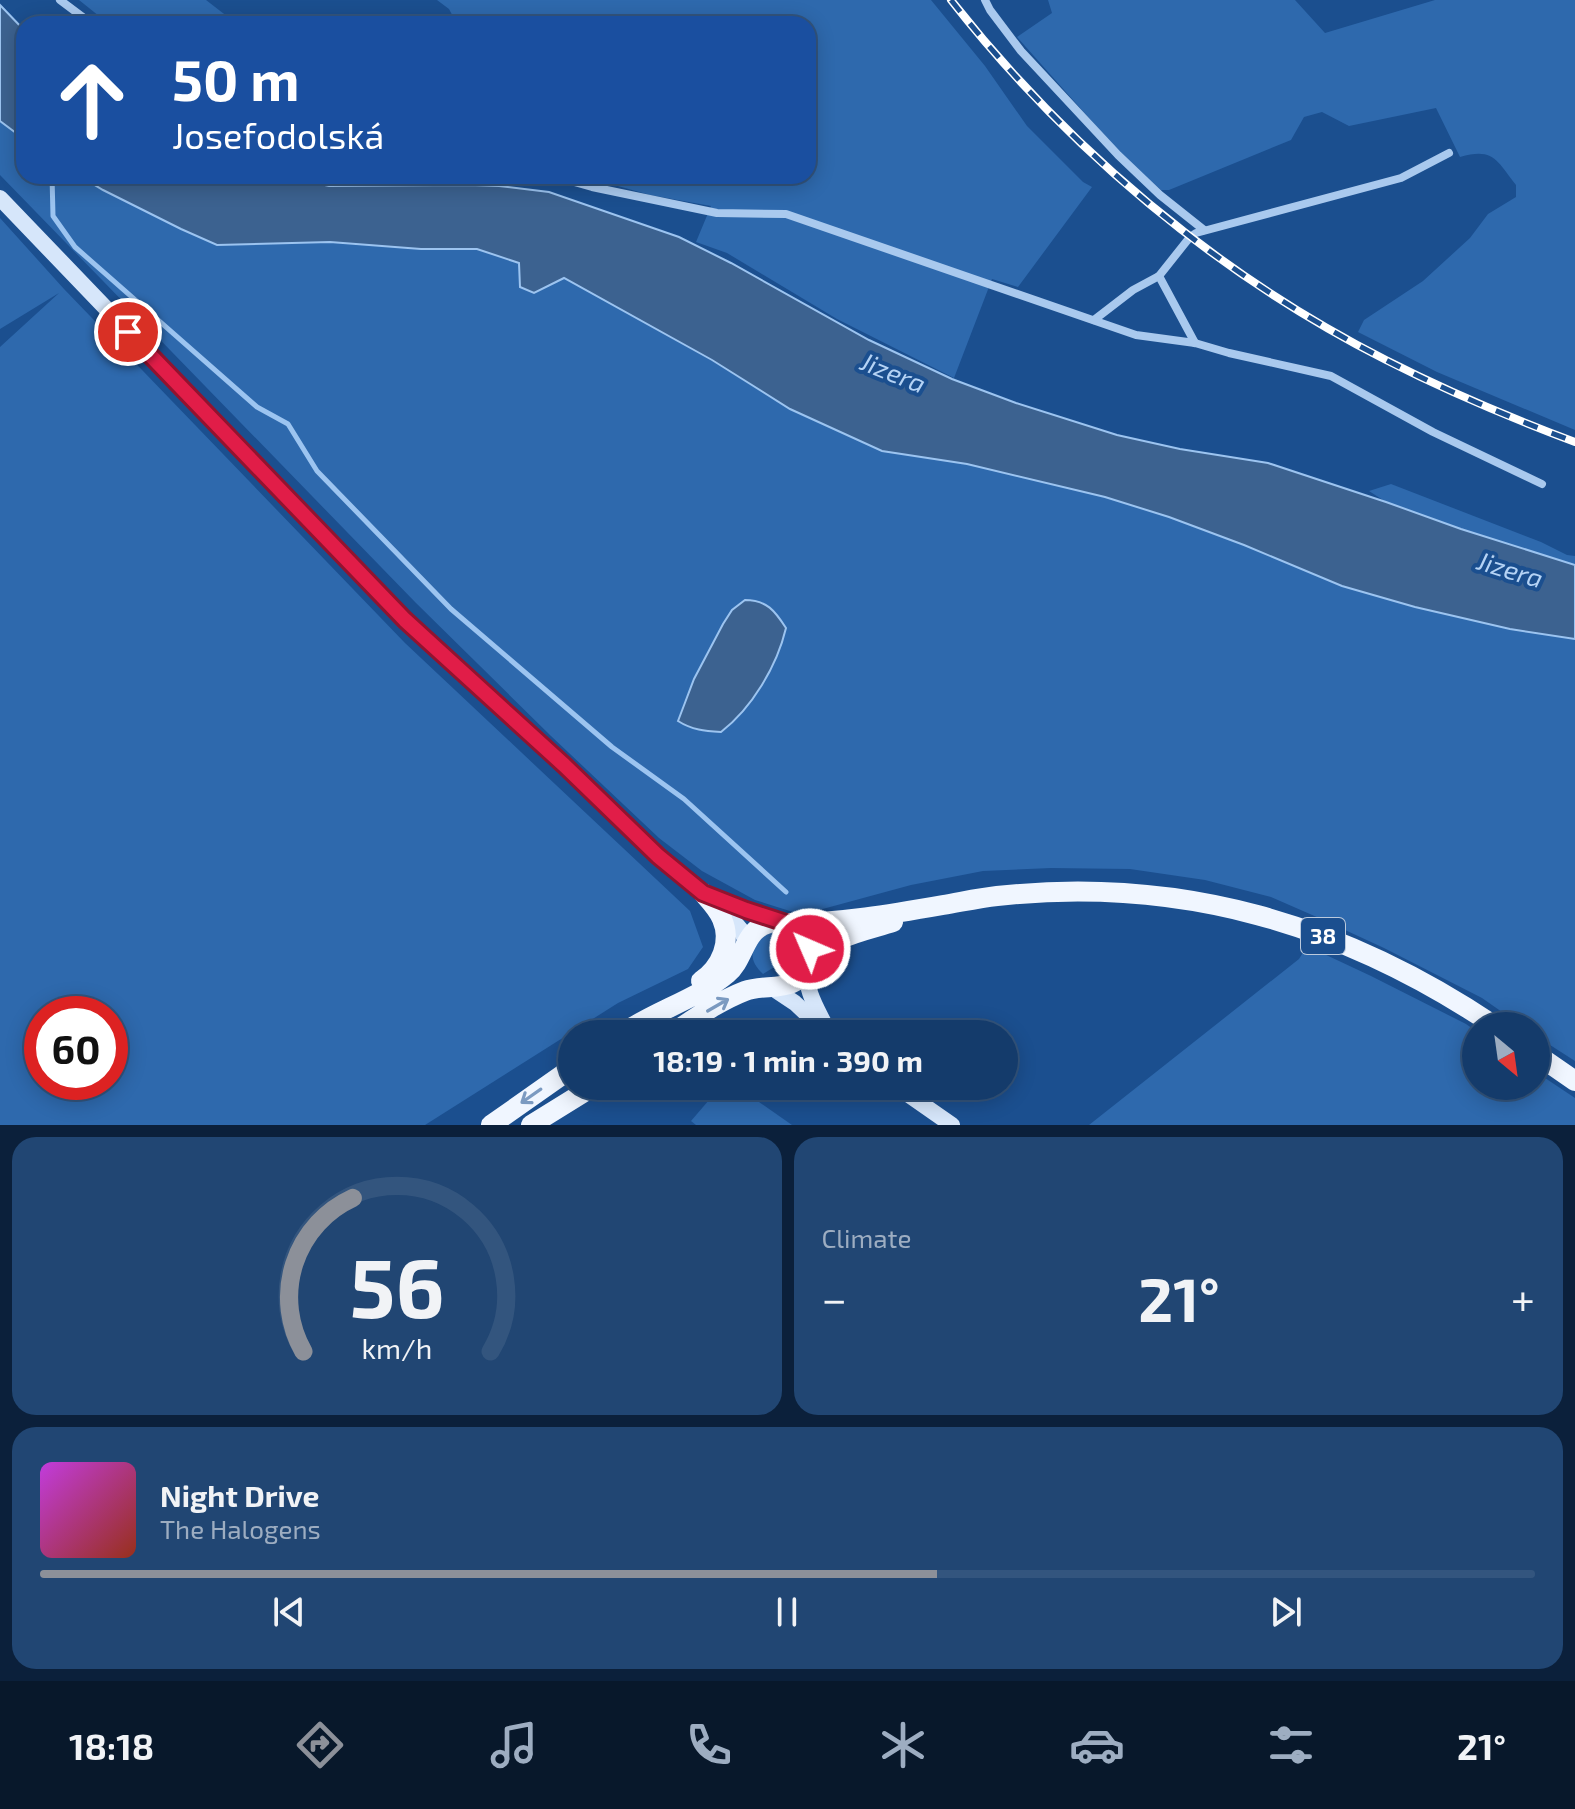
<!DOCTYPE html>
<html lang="en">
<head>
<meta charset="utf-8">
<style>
	body { margin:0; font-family:"Exo 2",sans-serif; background:#214673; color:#f1f3f6; height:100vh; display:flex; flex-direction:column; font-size:30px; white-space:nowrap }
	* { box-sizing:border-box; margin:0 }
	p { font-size:26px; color:#9dadc1 }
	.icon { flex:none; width:44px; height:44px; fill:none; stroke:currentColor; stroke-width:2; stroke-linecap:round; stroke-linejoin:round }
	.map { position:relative; height:1125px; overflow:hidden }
	.sheet { display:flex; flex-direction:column; gap:12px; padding:12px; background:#0b203b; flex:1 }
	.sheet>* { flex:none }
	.top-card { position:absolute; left:16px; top:16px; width:800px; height:168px; border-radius:24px; box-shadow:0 4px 20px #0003,0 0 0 2px #33557e; background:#1a4fa0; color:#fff; overflow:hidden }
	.needle { width:52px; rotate:151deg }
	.tools { position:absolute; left:1462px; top:1012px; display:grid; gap:16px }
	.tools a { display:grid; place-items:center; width:88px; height:88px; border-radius:50%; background:#143b6b; box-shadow:0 4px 20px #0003,0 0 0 2px #33557e; font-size:40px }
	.speed { position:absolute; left:24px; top:996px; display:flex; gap:16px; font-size:40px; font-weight:700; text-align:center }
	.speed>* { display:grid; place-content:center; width:104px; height:104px; border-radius:50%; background:#143b6b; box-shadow:0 4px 20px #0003,0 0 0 2px #33557e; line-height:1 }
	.speed .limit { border:12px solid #d22; background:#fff; color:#111 }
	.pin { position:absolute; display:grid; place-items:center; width:68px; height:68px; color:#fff; margin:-34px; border:4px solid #fff; border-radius:50%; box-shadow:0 2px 8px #0007 }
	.me { position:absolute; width:88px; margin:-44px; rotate:315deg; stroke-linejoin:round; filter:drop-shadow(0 0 6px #0008) }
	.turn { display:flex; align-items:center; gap:28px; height:168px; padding:0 24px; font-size:36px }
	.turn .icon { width:104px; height:104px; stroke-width:2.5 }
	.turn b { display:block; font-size:56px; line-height:68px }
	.big { font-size:60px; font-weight:700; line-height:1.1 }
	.sheet .tile { flex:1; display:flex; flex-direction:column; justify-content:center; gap:12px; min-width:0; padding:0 28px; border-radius:24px; background:#214673 }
	.sheet .dial { align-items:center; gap:0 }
	.dial svg { height:208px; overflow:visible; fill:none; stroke:#33557e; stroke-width:7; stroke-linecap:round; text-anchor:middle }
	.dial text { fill:#f1f3f6; stroke:none }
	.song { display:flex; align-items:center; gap:24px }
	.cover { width:96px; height:96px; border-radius:12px; background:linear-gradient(135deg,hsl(290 70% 55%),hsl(10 70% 35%)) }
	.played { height:8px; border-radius:4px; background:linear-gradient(90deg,#8c9099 60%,#33557e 60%) }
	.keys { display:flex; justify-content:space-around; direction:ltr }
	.heat { display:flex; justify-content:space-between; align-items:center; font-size:44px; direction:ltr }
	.sheet .tiles { flex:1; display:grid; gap:12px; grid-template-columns:1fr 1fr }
	.tile:last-child { grid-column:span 2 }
	.trip { position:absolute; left:558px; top:1020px; width:460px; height:80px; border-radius:40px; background:#143b6b; box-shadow:0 4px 20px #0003,0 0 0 2px #33557e; font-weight:700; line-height:80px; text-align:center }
	.dock { display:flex; height:128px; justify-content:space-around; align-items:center; background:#08182b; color:#9dadc1 }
	.dock .icon { width:56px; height:56px }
	.dock .current { color:#8c9099 }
	.dock b { font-size:36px; color:#f1f3f6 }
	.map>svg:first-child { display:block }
	.green { fill:#2e69ad; fill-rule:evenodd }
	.water { fill:#3c6290; stroke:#9cc4f0; stroke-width:2 }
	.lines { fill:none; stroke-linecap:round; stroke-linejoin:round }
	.stream { stroke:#9cc4f0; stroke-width:5 }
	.minor { stroke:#a9c9ee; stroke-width:8 }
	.secondary { stroke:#d6e6fa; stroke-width:16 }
	.primary { stroke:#f0f6ff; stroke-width:20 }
	.rail-casing { stroke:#fff; stroke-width:8 }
	.rail { stroke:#1b4f8f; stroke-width:5; stroke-dasharray:15; stroke-linecap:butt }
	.oneway { stroke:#7b9ac1 }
	.route-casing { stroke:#92132f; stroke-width:20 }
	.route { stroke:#e11d48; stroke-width:14 }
	.labels { text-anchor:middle; stroke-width:8; stroke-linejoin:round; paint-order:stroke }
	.shield { fill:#1b4f8f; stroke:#bbcadd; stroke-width:2 }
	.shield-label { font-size:22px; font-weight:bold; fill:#fff }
	.water-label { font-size:26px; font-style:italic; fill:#b5d3f5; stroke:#1b4f8f }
</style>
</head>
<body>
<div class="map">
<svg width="1575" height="1125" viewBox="0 0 1575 1125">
	<rect width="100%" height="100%" fill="#1b4f8f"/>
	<!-- green -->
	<g class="green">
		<polygon points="79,0 206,0 237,24 109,24"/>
		<polygon points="437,0 931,0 985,66 1027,126 1083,182 1092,187 1018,287 992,279 954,378 837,319 727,253 696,242 711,206 650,195 582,176 808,176 808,24 457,24 449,9"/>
		<path d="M1048,0h247l30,33 110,-33h140v430l-138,-58 -79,-40 6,-12 59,-39 47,-43 18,-24 28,-17v-12c-19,-24 -22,-38 -56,-28l-24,-49 -87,18 -27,-14 -18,5 -13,23 -122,50h-8l-40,-36 -104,-117 35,-24z"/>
		<path d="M0,121l24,18v37h56l23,14 78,39 36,16 113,-3 91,7h56l42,14 15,30 29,-16 149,84 78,48 92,42 85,13 138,33 64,20 75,28 98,41 73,21 95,22 65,10v422l-39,-25v-10h-14l-40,-28 -98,-50 -65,-30 -48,-21 -66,-17 -75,-11 -79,-1 -68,3 -72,14 -92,25 -26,2 -38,-12 -53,-29 -43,-33 -108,-102 -135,-133 -416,-428zM723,624l-20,107 -15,-4 -10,-6 5,-16 11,-26z"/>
		<path d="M0,218l64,71 341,354 285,268 13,36 -15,22 -70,34 -193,122h-425v-778l59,-54 -59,36zM42,1014h68v68h-68z"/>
		<polygon points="1391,484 1541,542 1567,555 1575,556 1575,565 1461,529 1386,502 1369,491"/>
		<path d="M776,931c13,4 20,7 24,20l-37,23c-20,-18 -9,-36 13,-43z"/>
		<polygon points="1307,946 1371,976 1466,1024 1476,1031 1476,1086 1536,1086 1536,1072 1575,1098 1575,1125 1089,1125 1299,959"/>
		<polygon points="721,1086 736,1086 792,1125 696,1125 691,1121"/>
	</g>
	<!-- water -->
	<g class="water">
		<polygon points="0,5 24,30 24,139 0,121"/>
		<polygon points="80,176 285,176 329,186 468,185 499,186 549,192 679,237 731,263 869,340 952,379 1016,403 1117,435 1180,449 1268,463 1386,502 1461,529 1575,565 1575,639 1510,629 1415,607 1342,586 1244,545 1169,517 1105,497 967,464 882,451 790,409 712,360 564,278 534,293 520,287 519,263 477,249 421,249 330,242 217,245 181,229 103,190"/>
		<path d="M745,600c22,0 30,11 41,28 -9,38 -34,80 -65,104 -16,-1 -29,-2 -43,-11l16,-42 29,-55 9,-14z"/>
	</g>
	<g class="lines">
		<!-- stream -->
		<polyline class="stream" points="52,176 53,216 75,247 257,407 288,424 317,471 451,609 612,747 684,799 786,892"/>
		<!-- minor -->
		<g class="minor">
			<polyline points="60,0 92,24"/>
			<polyline points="985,0 990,10 1021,51 1118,155 1160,195 1204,230"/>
			<polyline points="553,176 592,187 717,213 786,214 1136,335 1195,343 1229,353 1331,376 1433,432 1542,484"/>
			<polyline points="1159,276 1195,343"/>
			<polyline points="1094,320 1133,290 1159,276 1190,237 1196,233 1401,178 1449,153"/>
		</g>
		<!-- secondary -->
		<g class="secondary">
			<polyline points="0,198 405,620 564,765 658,856 724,910 741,930 747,944"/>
			<polyline points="716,898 780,921"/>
			<path d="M808,968c-4,20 8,39 17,57"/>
			<polyline points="771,987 795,1003 828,1034"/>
			<polyline points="896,1086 952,1125"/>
		</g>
		<!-- primary -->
		<g class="primary">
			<path d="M787,923c53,0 105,-9 156,-18 18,-3 36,-7 54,-9 184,-20 346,28 498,130"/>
			<path d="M809,964c17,-27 56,-33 84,-42"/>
			<path d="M701,981c20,-14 31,-39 21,-62 -4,-10 -12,-18 -19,-26"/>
			<path d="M631,1028c30,-19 69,-31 96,-54 16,-13 17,-39 35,-48 26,-14 57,12 46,40 -10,28 -41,17 -63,25 -26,10 -51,28 -74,43"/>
			<polyline points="1536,1054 1575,1081"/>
			<polyline points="491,1125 572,1068"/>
			<polyline points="531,1125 594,1086"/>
		</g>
		<!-- rail casing -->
		<g class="rail-casing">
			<path id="rail" d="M951,0c117,149 266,274 435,360 61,31 125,58 189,82"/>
		</g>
		<!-- rail -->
		<use href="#rail" class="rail"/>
	</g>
	<!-- one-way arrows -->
	<defs><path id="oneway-shaft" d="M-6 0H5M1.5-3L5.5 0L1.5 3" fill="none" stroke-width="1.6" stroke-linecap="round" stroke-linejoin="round" transform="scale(2)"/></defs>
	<g class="oneway">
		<use href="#oneway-shaft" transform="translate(718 1005) rotate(-30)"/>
		<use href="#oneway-shaft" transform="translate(531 1096) rotate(145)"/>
	</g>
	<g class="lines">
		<!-- route casing -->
		<g class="route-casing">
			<polyline id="route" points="128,332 405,620 564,765 658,856 703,893 746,910 795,926 805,936 810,949"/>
		</g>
		<!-- route -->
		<use href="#route" class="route"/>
	</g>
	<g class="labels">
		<!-- shield labels -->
		<rect class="shield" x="1301" y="918" width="44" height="36" rx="6"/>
		<g class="shield-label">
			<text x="1323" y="944">38</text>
		</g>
		<!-- water labels -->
		<g class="water-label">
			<text transform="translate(893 373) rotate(22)" y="9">Jizera</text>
			<text transform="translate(1510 570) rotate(17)" y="9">Jizera</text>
		</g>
	</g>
</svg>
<div class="tools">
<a><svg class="needle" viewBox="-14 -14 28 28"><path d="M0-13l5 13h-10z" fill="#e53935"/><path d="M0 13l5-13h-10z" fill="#9dadc1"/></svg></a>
</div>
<div class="speed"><div class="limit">60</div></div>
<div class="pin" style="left:128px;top:332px;background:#d93025"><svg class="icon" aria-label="arrive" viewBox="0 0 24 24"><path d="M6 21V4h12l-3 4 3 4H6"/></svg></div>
<svg class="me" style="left:810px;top:949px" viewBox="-20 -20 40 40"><circle r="17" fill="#e11d48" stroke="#fff" stroke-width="3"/><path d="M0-11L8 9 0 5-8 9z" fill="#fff"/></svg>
<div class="trip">18:19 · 1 min · 390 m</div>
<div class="top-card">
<div class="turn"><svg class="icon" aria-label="ahead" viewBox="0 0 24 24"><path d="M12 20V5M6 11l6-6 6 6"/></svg><div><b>50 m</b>Josefodolská</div></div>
</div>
</div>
<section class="sheet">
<div class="tiles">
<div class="tile dial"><svg viewBox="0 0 100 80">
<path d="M14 69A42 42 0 1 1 86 69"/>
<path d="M14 69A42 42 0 0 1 33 10" stroke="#8c9099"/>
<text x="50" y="56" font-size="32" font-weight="700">56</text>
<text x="50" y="72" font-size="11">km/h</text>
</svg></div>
<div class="tile"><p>Climate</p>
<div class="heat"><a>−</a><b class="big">21°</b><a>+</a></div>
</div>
<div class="tile">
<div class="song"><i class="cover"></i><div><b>Night Drive</b><p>The Halogens</p></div></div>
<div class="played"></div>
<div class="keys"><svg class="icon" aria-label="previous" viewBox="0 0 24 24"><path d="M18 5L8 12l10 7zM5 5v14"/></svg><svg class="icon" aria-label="pause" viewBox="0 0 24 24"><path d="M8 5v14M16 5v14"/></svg><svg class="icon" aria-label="next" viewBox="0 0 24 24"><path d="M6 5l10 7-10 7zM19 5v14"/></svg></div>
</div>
</div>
</section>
<nav class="dock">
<b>18:18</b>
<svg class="icon current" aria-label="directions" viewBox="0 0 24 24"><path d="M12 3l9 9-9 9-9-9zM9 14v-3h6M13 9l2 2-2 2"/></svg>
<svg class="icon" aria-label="music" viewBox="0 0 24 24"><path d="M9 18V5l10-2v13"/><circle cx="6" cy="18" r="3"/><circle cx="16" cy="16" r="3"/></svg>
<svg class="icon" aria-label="phone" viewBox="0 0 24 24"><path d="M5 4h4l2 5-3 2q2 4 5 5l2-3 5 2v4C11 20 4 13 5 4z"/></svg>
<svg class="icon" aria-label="climate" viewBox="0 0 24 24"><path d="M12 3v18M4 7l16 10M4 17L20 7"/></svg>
<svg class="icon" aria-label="car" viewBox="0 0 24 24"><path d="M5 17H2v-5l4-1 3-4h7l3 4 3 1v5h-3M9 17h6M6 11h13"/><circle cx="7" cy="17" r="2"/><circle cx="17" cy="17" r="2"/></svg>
<svg class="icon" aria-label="filters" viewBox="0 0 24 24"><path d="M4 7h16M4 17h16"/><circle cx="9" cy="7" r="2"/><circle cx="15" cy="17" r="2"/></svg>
<b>21°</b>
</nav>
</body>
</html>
